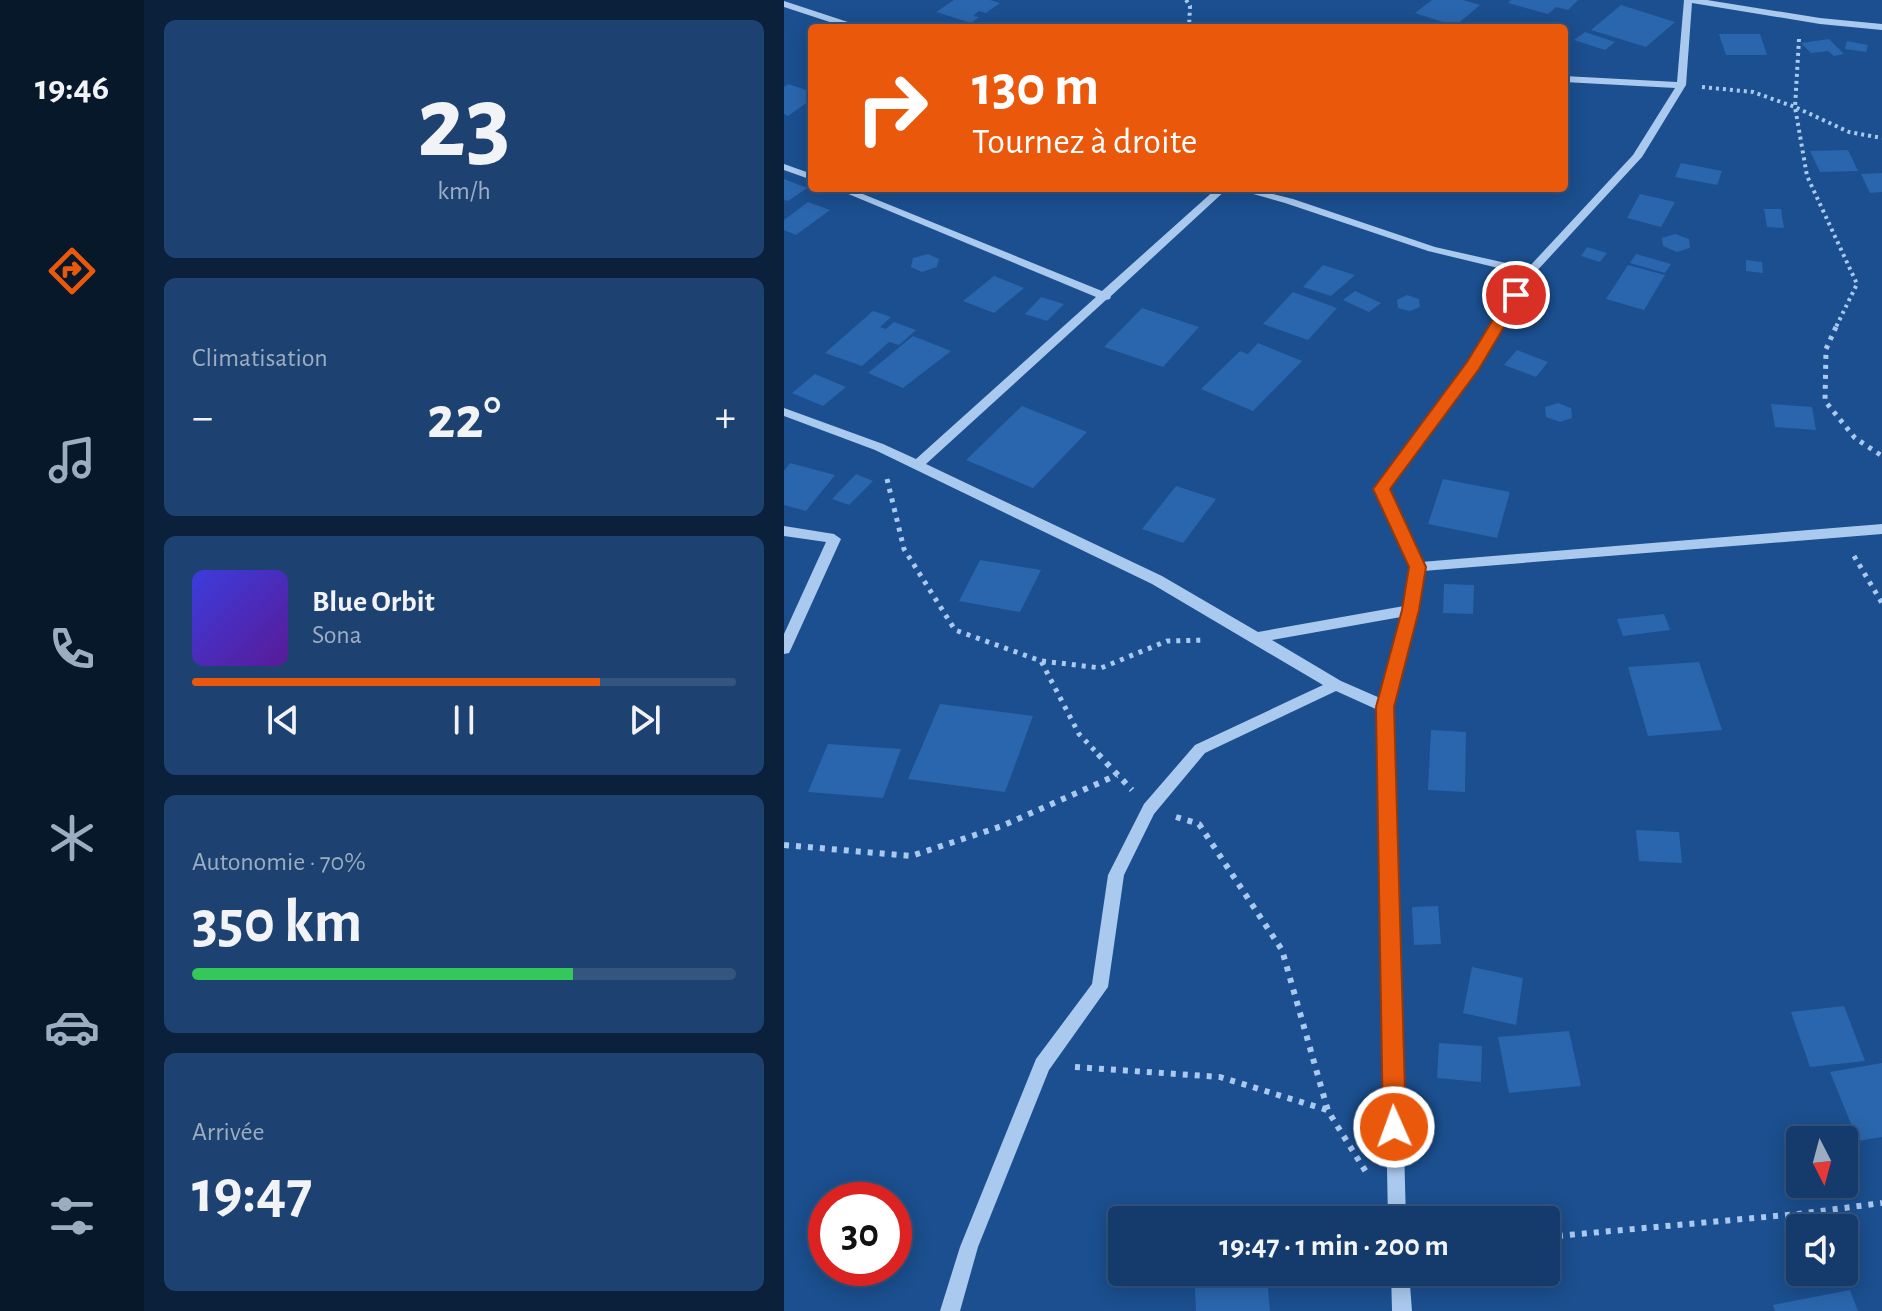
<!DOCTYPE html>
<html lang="fr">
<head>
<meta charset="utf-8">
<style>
	body { margin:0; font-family:"Alegreya Sans",sans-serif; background:#1d4271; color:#f1f3f6; height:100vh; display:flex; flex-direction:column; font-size:30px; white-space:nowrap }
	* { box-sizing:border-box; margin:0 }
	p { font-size:26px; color:#9dadc1 }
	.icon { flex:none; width:44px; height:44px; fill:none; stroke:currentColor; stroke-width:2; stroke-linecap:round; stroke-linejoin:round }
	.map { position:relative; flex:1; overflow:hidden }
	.side { display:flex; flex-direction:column; gap:20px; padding:20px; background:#0b203b; width:640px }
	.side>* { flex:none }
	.hud { position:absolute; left:24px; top:24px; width:760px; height:168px; border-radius:8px; box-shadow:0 4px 20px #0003,0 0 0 2px #33557e; background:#ea580c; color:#fff; overflow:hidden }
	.needle { width:52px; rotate:174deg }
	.tools { position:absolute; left:1002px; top:1126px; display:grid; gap:16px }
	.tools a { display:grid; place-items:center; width:72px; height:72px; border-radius:8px; background:#143b6b; box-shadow:0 4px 20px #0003,0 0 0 2px #33557e; font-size:40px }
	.speed { position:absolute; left:24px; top:1182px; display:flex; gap:16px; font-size:40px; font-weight:700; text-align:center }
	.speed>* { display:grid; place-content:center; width:104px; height:104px; border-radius:50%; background:#143b6b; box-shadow:0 4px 20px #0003,0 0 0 2px #33557e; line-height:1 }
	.speed .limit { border:12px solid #d22; background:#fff; color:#111 }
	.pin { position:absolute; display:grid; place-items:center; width:68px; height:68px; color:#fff; margin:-34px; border:4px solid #fff; border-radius:50%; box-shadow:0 2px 8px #0007 }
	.me { position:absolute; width:88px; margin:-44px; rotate:358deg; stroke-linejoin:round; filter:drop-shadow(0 0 6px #0008) }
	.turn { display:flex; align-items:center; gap:28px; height:168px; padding:0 32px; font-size:36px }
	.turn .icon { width:104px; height:104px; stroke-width:2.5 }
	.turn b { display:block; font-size:56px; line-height:68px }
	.big { font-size:60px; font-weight:700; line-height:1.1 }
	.side .widget { flex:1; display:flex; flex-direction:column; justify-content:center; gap:12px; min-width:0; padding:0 28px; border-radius:12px; background:#1d4271 }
	.side .dial { align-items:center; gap:0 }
	.dial b { font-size:104px; line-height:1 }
	.song { display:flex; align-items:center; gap:24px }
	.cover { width:96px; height:96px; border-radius:12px; background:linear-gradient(135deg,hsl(240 70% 55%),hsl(270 70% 35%)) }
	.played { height:8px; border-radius:4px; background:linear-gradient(90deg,#ea580c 75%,#33557e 75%) }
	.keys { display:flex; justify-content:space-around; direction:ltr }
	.heat { display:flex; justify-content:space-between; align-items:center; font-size:44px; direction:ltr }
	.charge { height:12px; border-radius:6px; background:linear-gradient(90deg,#34c759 70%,#33557e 0) }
	.trip { position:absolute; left:324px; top:1206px; width:452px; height:80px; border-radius:8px; background:#143b6b; box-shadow:0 4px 20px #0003,0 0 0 2px #33557e; font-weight:700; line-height:80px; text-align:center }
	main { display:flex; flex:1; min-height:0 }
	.tab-bar { display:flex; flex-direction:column; width:144px; justify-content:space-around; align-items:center; background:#08182b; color:#9dadc1 }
	.tab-bar .icon { width:56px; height:56px }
	.tab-bar .current { color:#ea580c }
	.tab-bar b { font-size:36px; color:#f1f3f6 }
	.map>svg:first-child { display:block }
	.building { fill:#2a66ad }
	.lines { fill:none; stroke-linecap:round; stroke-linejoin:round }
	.path-far2 { stroke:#a9c9ee; stroke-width:4; stroke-dasharray:3 4; stroke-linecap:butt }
	.path-far1 { stroke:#a9c9ee; stroke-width:5; stroke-dasharray:4 6; stroke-linecap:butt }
	.path { stroke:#a9c9ee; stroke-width:6; stroke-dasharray:5 7; stroke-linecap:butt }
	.minor { fill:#a9c9ee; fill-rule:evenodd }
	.route { fill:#ea580c; stroke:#983908; stroke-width:2 }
</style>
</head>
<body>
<main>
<nav class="tab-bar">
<b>19:46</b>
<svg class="icon current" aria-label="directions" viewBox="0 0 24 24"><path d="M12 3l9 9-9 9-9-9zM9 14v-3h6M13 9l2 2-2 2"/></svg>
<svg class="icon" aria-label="music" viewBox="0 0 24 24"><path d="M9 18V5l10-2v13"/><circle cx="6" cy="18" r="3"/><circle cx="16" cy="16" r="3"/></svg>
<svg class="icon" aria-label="phone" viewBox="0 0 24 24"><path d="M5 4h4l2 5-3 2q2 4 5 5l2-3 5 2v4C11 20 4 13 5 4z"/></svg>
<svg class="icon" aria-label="climate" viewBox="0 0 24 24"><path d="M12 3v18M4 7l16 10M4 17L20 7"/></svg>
<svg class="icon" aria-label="car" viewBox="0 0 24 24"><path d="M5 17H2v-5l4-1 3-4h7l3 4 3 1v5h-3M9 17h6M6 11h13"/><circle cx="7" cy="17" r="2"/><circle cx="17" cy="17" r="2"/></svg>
<svg class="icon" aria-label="filters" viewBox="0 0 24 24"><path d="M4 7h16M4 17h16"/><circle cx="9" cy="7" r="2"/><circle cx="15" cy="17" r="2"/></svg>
</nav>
<section class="side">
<div class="widget dial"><b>23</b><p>km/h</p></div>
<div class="widget"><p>Climatisation</p>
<div class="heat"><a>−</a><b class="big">22°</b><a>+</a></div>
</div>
<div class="widget">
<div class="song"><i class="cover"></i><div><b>Blue Orbit</b><p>Sona</p></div></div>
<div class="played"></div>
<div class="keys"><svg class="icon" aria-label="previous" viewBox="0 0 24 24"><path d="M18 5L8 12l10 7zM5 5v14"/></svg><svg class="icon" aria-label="pause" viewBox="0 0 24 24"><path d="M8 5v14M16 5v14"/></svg><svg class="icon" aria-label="next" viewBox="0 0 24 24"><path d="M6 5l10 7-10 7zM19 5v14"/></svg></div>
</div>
<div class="widget"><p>Autonomie · 70%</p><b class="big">350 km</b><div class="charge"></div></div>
<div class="widget"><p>Arrivée</p><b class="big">19:47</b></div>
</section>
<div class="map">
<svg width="1098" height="1311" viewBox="0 0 1098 1311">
	<rect width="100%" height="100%" fill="#1b4f8f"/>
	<!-- building -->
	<g class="building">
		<polygon points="170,0 206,0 216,3 202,13 195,11 189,16 195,17 187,23 152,12"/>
		<polygon points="648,0 679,0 696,5 671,26 631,13"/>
		<polygon points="727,0 794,0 784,10 772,7 764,14 724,3"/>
		<polygon points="837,5 891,22 862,47 807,30"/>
		<polygon points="801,32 831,42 821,50 790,40"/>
		<polygon points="935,34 976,34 983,55 942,55"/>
		<polygon points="1045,39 1060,54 1050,56 1044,51 1027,53 1017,43"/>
		<polygon points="1063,41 1084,45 1082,52 1061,49"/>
		<polygon points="4,84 28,92 28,99 4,116 0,114 0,87"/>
		<polygon points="1064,150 1074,171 1036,172 1026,151"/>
		<polygon points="897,163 938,171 933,185 891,177"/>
		<polygon points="1098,173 1098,192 1086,193 1077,174"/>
		<polygon points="0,179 23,188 4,201 0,200"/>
		<polygon points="856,194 891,202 877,227 843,218"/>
		<polygon points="24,202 46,210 12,235 0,230 0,220"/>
		<polygon points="980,209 997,209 1000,228 983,227"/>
		<polygon points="891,234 905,239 906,248 893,252 879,246 878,238"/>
		<polygon points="803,247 823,253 816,262 797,256"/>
		<polygon points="144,254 155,259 153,267 138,272 127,267 129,258"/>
		<polygon points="852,254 887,264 881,273 846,263"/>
		<polygon points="962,260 978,262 979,273 962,271"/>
		<polygon points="539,265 571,275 547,296 519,287"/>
		<polygon points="844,265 881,275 860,310 822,299"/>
		<polygon points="210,276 240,288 210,313 179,301"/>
		<polygon points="571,291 597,303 585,312 559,300"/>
		<polygon points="509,292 553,308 524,340 479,324"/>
		<polygon points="623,295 635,299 636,307 626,311 614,308 613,300"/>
		<polygon points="257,297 280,304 263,321 241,314"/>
		<polygon points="358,308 415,327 379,367 320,347"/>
		<polygon points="89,311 107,317 96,327 102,329 110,322 132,330 115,345 105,342 78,366 41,353"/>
		<polygon points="129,336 167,351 119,388 84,373"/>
		<polygon points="474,343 518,361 469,411 417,389 456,351 464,354"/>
		<polygon points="733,350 764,362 752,377 720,365"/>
		<polygon points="31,374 62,387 39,406 8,393"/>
		<polygon points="774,403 787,408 788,418 776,422 762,417 761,407"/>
		<polygon points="987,404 1028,407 1032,430 991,427"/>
		<polygon points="238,406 303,432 249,488 182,460"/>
		<polygon points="6,463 51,475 22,511 0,505 0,471"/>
		<polygon points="72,474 89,481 65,505 48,499"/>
		<polygon points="659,479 726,492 713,538 644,524"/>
		<polygon points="392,486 432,499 399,543 358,529"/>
		<polygon points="196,560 257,570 236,612 175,601"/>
		<polygon points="660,584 690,585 689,614 659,613"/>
		<polygon points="880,614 886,630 839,636 833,619"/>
		<polygon points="915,662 938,730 864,736 844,667"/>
		<polygon points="156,704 249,716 221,792 124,779"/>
		<polygon points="647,730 682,732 681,792 644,790"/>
		<polygon points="44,744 117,749 99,798 24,792"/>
		<polygon points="852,830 895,832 898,863 855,861"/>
		<polygon points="654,906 657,944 630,945 628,907"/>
		<polygon points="688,967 739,978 732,1025 679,1013"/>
		<polygon points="1060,1006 1081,1061 1026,1067 1007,1012"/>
		<polygon points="785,1031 797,1086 725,1093 714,1037"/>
		<polygon points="655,1043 698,1046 697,1082 653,1078"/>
		<polygon points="1098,1063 1098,1137 1074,1141 1046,1072"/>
		<polygon points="483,1278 486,1311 412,1311 411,1288"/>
		<polygon points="1066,1290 1074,1311 991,1311 989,1305"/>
	</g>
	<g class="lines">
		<!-- path-far2 -->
		<g class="path-far2">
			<polyline points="402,0 406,6 405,28"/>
			<polyline points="1015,39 1011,107 1065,132 1098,138"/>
			<polyline points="918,87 969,92 1011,107 1023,176 1073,284 1051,329"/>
		</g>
		<!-- path-far1 -->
		<g class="path-far1">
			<polyline points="1052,327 1042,349 1041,401 1071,438 1098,456"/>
			<polyline points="103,479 120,549 171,630 257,661 295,734 316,756"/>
			<polyline points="1070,556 1098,603"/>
			<polyline points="258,661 317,668 383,641 422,640"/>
		</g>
		<!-- path -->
		<g class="path">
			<polyline points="314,754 348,790"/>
			<polyline points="392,817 415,824 498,950 544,1111 582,1172"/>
			<polyline points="0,845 127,856 218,826 333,775"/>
			<polyline points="291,1067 436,1077 543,1110"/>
			<polyline points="762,1237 1014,1214 1098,1203"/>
		</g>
		<!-- minor -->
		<g class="minor">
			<path d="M900,0h23l113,18 62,6v6l-62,-6 -128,-21 -6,82 -44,72 -108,117 -57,94 -89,121 33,73 461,-38v10l-459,37 -6,39 -25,97 14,513h-18l-10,-510 -42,-19 -131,62 -51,61 -30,61 -16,112 -59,83 -71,177 -18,64h-20l20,-64 76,-188 56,-75 16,-109 36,-71 51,-59 128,-60 -171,-101 -277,-134 -91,-34v-8l99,36 33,15 180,-162 -262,-109h14l254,103 115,-103h11l-117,108 -1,3 -4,1 -180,164 236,112 96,56 146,-26 6,-39 -35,-78 94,-126 54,-89 -95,-23 -143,-48 -53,-15h17l44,11 142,48 93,21 105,-113 42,-67 -111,-6v-6l113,6zM617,617l-21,81 -39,-17 -69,-41z"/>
			<polygon points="0,1 76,26 77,28 64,28 0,7"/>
			<polygon points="0,164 28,174 28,180 0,170"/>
			<polygon points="0,526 50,534 57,539 7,649 5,653 0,654 0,634 42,542 0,536"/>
			<polygon points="607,1272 625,1272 628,1311 608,1311"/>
		</g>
	</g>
	<!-- route -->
	<polygon class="route" points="732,291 739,295 695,369 606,489 642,567 635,610 610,707 622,1127 618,1135 610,1139 602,1135 599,1127 592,707 618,610 625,567 589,489 683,362 726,292"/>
</svg>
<div class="tools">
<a><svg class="needle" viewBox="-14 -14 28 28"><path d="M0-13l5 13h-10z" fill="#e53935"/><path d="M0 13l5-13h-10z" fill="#9dadc1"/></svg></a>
<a><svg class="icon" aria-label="sound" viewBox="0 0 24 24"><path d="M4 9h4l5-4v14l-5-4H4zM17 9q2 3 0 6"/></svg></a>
</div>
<div class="speed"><div class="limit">30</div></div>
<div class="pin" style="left:732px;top:295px;background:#d93025"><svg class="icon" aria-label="arrive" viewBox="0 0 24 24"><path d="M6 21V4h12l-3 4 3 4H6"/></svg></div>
<svg class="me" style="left:610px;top:1127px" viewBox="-20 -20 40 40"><circle r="17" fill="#ea580c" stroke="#fff" stroke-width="3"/><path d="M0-11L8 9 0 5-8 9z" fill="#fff"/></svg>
<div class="trip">19:47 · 1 min · 200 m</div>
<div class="hud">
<div class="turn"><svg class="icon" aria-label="right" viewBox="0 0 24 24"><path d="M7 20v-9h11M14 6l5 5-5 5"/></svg><div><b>130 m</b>Tournez à droite</div></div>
</div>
</div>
</main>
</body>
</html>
